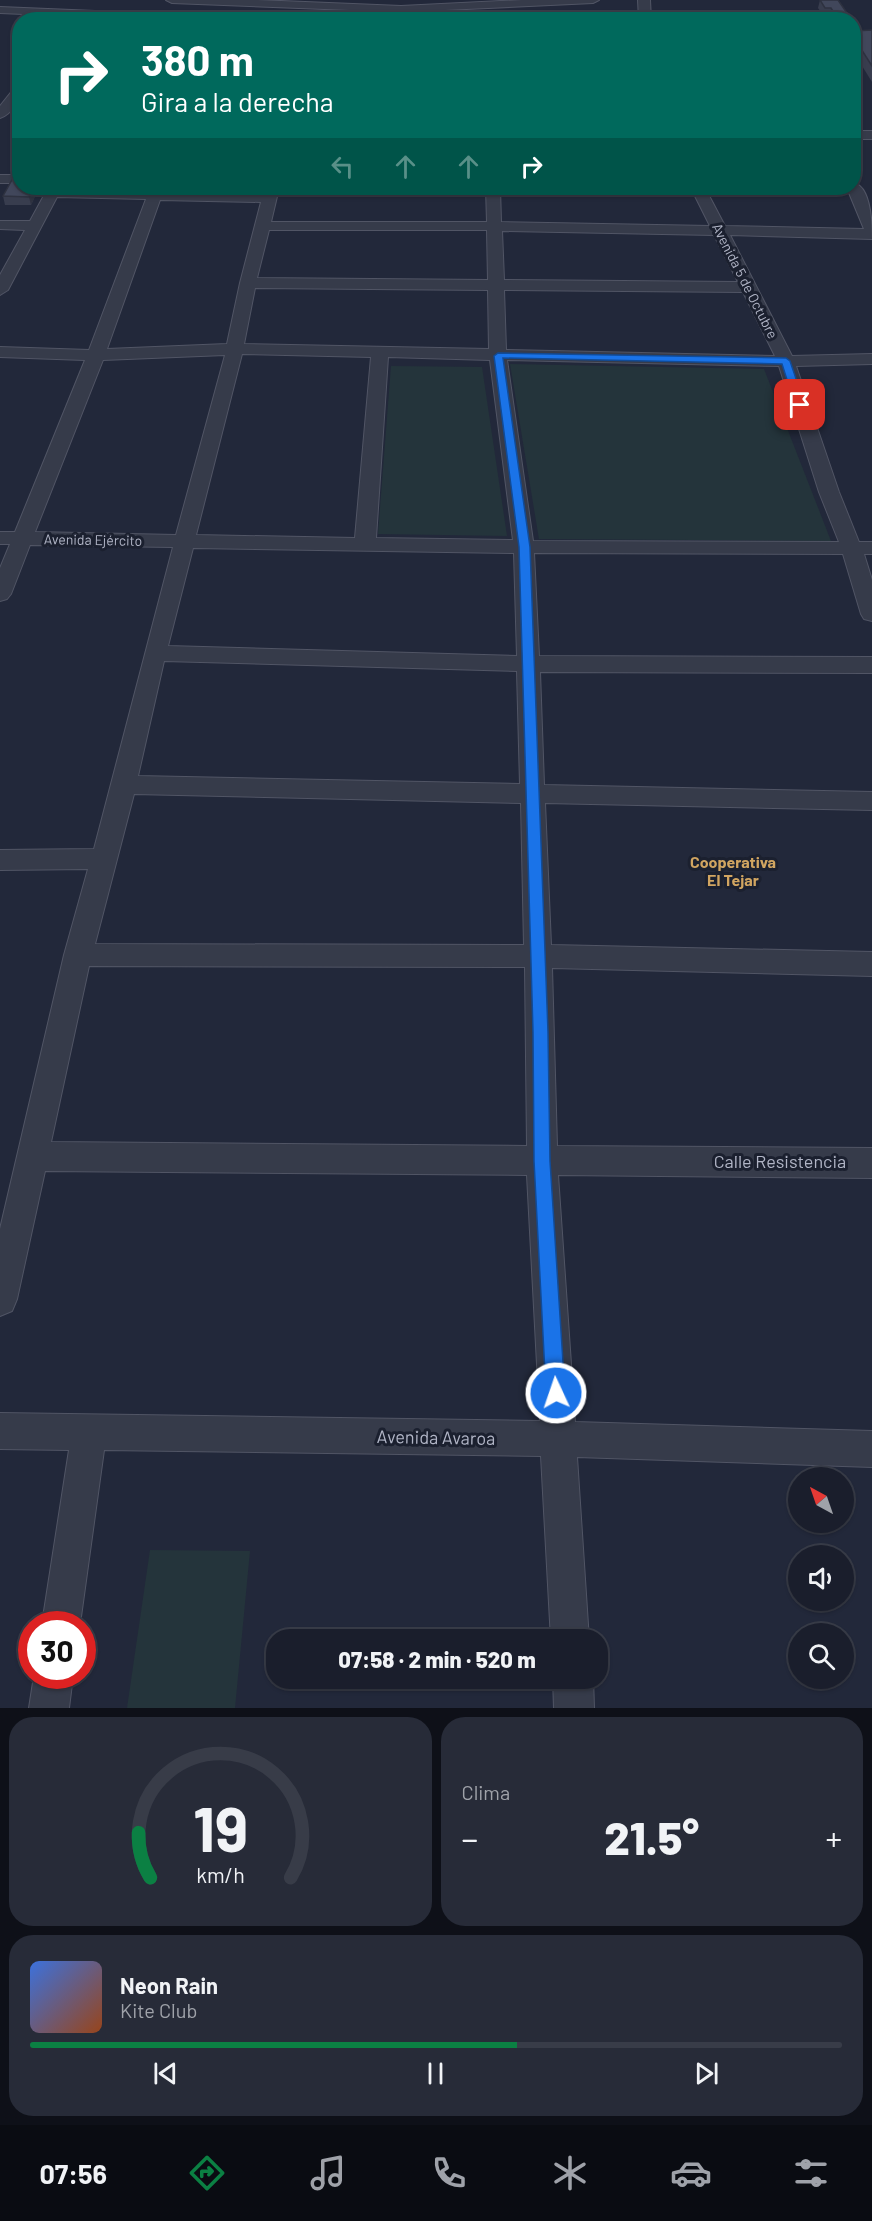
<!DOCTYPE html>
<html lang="es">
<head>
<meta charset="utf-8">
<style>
	body { margin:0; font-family:Barlow,sans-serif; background:#272b38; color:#f1f3f6; height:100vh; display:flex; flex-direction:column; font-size:22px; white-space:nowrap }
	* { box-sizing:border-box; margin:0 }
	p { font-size:20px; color:#9fa2a9 }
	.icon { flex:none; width:33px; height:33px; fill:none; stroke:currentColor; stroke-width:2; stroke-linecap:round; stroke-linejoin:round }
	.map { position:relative; height:1708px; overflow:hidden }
	.drawer { display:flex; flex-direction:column; gap:9px; padding:9px; background:#0e1018; flex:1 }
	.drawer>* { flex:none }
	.guide { position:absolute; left:12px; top:12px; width:849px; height:183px; border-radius:24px; box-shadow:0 2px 4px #0004,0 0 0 2px #383c48; background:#00695c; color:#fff; overflow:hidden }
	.needle { width:39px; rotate:320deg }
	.fabs { position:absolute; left:788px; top:1467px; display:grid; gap:12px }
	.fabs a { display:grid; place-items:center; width:66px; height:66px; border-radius:50%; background:#1a1e2c; box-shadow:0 2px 4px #0004,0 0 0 2px #383c48; font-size:30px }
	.speed { position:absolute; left:18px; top:1611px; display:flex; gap:12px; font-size:30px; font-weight:700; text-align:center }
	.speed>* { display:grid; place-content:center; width:78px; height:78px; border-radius:50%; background:#1a1e2c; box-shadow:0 2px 4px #0004,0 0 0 2px #383c48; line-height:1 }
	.speed .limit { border:9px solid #d22; background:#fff; color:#111 }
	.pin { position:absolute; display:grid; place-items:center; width:51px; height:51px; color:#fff; margin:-26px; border-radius:12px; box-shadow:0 3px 9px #0006 }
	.me { position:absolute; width:66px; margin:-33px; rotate:357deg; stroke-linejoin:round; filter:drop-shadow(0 0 4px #0008) }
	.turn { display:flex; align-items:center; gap:21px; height:126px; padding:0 30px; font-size:27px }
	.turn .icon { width:78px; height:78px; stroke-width:2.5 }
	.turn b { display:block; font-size:42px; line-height:51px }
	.lanes { display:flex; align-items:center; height:57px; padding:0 30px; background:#0003; justify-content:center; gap:30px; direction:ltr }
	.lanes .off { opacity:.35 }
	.big { font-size:45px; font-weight:800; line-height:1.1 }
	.drawer .tile { flex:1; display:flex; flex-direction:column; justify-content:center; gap:9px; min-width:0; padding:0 21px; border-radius:24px; background:#272b38 }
	.drawer .dial { align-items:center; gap:0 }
	.dial svg { height:156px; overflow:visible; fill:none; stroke:#383c48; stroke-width:7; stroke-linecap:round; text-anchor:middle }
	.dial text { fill:#f1f3f6; stroke:none }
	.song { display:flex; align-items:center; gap:18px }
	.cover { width:72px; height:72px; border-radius:9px; background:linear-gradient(135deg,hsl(220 70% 55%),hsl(20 70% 35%)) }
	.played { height:6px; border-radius:3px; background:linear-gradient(90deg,#0b8043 60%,#383c48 60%) }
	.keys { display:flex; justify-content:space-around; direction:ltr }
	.heat { display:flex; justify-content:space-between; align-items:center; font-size:33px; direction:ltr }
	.drawer .tiles { flex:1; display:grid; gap:9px; grid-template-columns:1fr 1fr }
	.tile:last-child { grid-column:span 2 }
	.trip { position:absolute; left:266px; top:1629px; width:342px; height:60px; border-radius:24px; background:#1a1e2c; box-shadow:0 2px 4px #0004,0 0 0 2px #383c48; font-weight:800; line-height:60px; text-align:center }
	.menu { display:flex; height:96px; justify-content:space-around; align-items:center; background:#0a0c12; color:#9fa2a9 }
	.menu .icon { width:42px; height:42px }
	.menu .current { color:#0b8043 }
	.menu b { font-size:27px; color:#f1f3f6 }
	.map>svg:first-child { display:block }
	.green { fill:#24343b }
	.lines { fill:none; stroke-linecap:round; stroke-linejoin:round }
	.minor-casing { stroke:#515565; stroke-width:2 }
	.minor { fill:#363b4a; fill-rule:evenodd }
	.wall { fill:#383d4e }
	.shaded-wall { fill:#2e3240 }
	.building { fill:#41475b; stroke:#2e3240; stroke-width:1.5 }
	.route { fill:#1a73e8; stroke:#114b97; stroke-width:1.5 }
	.labels { text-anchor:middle; stroke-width:6; stroke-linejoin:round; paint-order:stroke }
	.far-street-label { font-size:14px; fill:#b1b5c6; stroke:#1b202f }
	.neighbourhood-label { font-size:16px; font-weight:bold; fill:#d1a561; stroke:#1b202f }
	.near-street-label { font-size:18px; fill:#b1b5c6; stroke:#1b202f }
</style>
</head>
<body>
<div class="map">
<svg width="872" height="1708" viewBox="0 0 872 1708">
	<rect width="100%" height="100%" fill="#22283a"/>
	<!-- green -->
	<g class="green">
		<polygon points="510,364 764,369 831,541 539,539"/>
		<polygon points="391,366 482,367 507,536 378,534"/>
		<polygon points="150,1550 250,1551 235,1708 127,1708"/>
	</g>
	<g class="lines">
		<!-- minor casing -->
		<g class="minor-casing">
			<g id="minor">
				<polygon points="166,0 257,0 401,6 522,0 599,0 593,3 401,12 172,3"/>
				<polygon points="638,0 650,0 651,20 639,20"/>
				<polygon points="0,7 143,13 149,16 143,19 0,13"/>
				<path d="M20,85c0,13 -7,29 -20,33v-12l16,-20z"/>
				<rect x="854" y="131" width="18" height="8"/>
				<rect x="0" y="175" width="20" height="8"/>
				<path d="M854,183c17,4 18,41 18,56l-142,-4 62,121 80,-2v10l-76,2 43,126 20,50h13v12h-8l8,26v41l-8,-2 -3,-5 -18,-60 -309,-1 5,103 333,1v16l-332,-1 4,113 328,7v18l-327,-7 6,142 321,7v24l-320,-8 5,178 315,2v30l-314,-3 17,247 297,9v36l-295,-10 12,183h-38l-10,-184 -437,-6 -24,174h-38l27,-174 -69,-1v-36l540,8 -13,-246 -482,-4 -28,128 -5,12 -12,5v-87l64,-274 24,-86 -88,1v-20l94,-1 79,-302 -143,-2 -19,49 -4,5 -7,2v-33l10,-24h-10v-12h15l70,-172 -85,-3v-10l89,3 57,-151 -89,-2 -49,93 -8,5v-20l25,-45 -25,-1v-8h30l18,-33 101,3 1,-3h14l-1,3 100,3 2,-6h14l-8,34h216l-1,-34h14l1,34 209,4 -19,-38h14l20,38 139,3 -17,-41h7zM160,200l101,2 -21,81 -13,61 -120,5zM269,230h218l1,50 -231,-2zM502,231l212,4 24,47 -234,-2zM255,288l233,2 1,59 -245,-5zM504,290l239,2 32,64 -269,-6zM242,354l129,3 -16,181 -159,-3zM225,355l-49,180 -141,-3 68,-172zM388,357l102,3 23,180 -137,-2zM507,360l272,6 40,126 20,50 -306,-1zM193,548l321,5 3,103 -349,-10zM164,661l353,10 3,113 -382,-8zM134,794l387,9 3,142 -429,-1zM89,966l436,1 2,179 -476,-4z"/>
				<polygon points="34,1676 73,1676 69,1708 29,1708"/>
				<polygon points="553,1678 593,1678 594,1708 554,1708"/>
			</g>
		</g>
		<!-- minor -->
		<use href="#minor" class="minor"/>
	</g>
	<!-- wall -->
	<g class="wall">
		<polygon points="820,0 847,13 845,20 832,20 829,16 823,15 818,8"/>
		<polygon points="872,30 872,82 854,53 854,31"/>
		<polygon points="20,188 39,188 31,205 5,205 3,196"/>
	</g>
	<!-- shaded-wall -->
	<polygon class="shaded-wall" points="33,188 39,188 31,205 29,197"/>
	<!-- building -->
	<g class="building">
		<polygon points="820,0 838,0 847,13 834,13 831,8 825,8"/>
		<polygon points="872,30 872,66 854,38 854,31"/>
		<polygon points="13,178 20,178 20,188 33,188 29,197 3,196"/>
	</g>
	<!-- route -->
	<polygon class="route" points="498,353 786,358 790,361 805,405 800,407 795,405 782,364 503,358 530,547 548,1032 550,1161 565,1393 562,1400 556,1402 549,1400 546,1393 534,1161 533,1032 519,547 494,356"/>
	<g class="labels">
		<!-- far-street labels -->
		<g class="far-street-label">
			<text transform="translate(745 281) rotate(63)" y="5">Avenida 5 de Octubre</text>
			<text transform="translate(93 540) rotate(1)" y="5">Avenida Ejército</text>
		</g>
		<!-- neighbourhood labels -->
		<g class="neighbourhood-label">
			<text x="733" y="868">Cooperativa<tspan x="733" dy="18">El Tejar</tspan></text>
		</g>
		<!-- near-street labels -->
		<g class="near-street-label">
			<text x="780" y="1168">Calle Resistencia</text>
			<text transform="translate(436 1438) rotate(1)" y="6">Avenida Avaroa</text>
		</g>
	</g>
</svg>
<div class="fabs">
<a><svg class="needle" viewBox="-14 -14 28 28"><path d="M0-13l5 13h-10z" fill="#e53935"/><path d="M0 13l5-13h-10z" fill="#9fa2a9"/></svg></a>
<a><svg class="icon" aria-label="sound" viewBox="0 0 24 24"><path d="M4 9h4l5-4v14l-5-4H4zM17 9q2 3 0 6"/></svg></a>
<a><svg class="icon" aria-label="search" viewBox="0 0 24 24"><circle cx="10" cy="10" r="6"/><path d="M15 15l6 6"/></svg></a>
</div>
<div class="speed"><div class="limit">30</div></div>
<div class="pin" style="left:800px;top:405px;background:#d93025"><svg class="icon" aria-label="arrive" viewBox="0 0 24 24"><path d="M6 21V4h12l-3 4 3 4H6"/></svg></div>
<svg class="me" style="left:556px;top:1393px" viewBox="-20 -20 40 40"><circle r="17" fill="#1a73e8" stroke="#fff" stroke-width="3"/><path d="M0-11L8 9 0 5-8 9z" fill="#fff"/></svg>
<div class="trip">07:58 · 2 min · 520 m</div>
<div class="guide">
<div class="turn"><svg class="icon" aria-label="right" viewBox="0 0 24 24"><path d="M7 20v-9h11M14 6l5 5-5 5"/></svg><div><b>380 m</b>Gira a la derecha</div></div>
<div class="lanes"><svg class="icon off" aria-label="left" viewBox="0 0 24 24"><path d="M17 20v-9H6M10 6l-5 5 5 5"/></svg><svg class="icon off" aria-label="ahead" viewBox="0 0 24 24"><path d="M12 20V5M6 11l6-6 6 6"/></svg><svg class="icon off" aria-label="ahead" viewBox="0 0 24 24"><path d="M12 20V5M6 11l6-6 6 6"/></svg><svg class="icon" aria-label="right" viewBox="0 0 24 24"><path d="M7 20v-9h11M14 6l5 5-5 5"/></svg></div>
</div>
</div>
<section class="drawer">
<div class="tiles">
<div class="tile dial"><svg viewBox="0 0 100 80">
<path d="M14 69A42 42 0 1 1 86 69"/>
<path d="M14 69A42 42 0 0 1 8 46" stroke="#0b8043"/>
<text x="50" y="56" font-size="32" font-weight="700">19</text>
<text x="50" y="72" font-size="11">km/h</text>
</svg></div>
<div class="tile"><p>Clima</p>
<div class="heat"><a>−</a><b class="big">21.5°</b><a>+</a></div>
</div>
<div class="tile">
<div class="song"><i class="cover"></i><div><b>Neon Rain</b><p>Kite Club</p></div></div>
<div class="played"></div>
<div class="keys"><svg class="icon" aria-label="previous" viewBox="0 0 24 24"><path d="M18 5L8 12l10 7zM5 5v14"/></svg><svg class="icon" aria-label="pause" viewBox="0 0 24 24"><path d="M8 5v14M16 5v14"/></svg><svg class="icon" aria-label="next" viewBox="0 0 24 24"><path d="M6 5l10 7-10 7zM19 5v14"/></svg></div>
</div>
</div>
</section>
<nav class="menu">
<b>07:56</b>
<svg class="icon current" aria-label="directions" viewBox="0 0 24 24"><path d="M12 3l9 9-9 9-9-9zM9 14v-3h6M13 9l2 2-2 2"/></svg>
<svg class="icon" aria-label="music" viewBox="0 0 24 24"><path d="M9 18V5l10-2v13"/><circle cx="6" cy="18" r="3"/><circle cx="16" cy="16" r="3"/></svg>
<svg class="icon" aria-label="phone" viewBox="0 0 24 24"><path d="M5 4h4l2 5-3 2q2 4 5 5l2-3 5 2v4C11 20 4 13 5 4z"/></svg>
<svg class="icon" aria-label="climate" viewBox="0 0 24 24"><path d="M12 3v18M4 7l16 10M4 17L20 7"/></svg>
<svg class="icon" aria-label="car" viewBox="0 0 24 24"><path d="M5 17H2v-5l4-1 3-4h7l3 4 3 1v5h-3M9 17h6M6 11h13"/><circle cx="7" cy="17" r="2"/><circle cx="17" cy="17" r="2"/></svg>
<svg class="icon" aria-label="filters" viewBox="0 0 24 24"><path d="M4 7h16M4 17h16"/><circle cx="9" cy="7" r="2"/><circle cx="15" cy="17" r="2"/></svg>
</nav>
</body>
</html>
